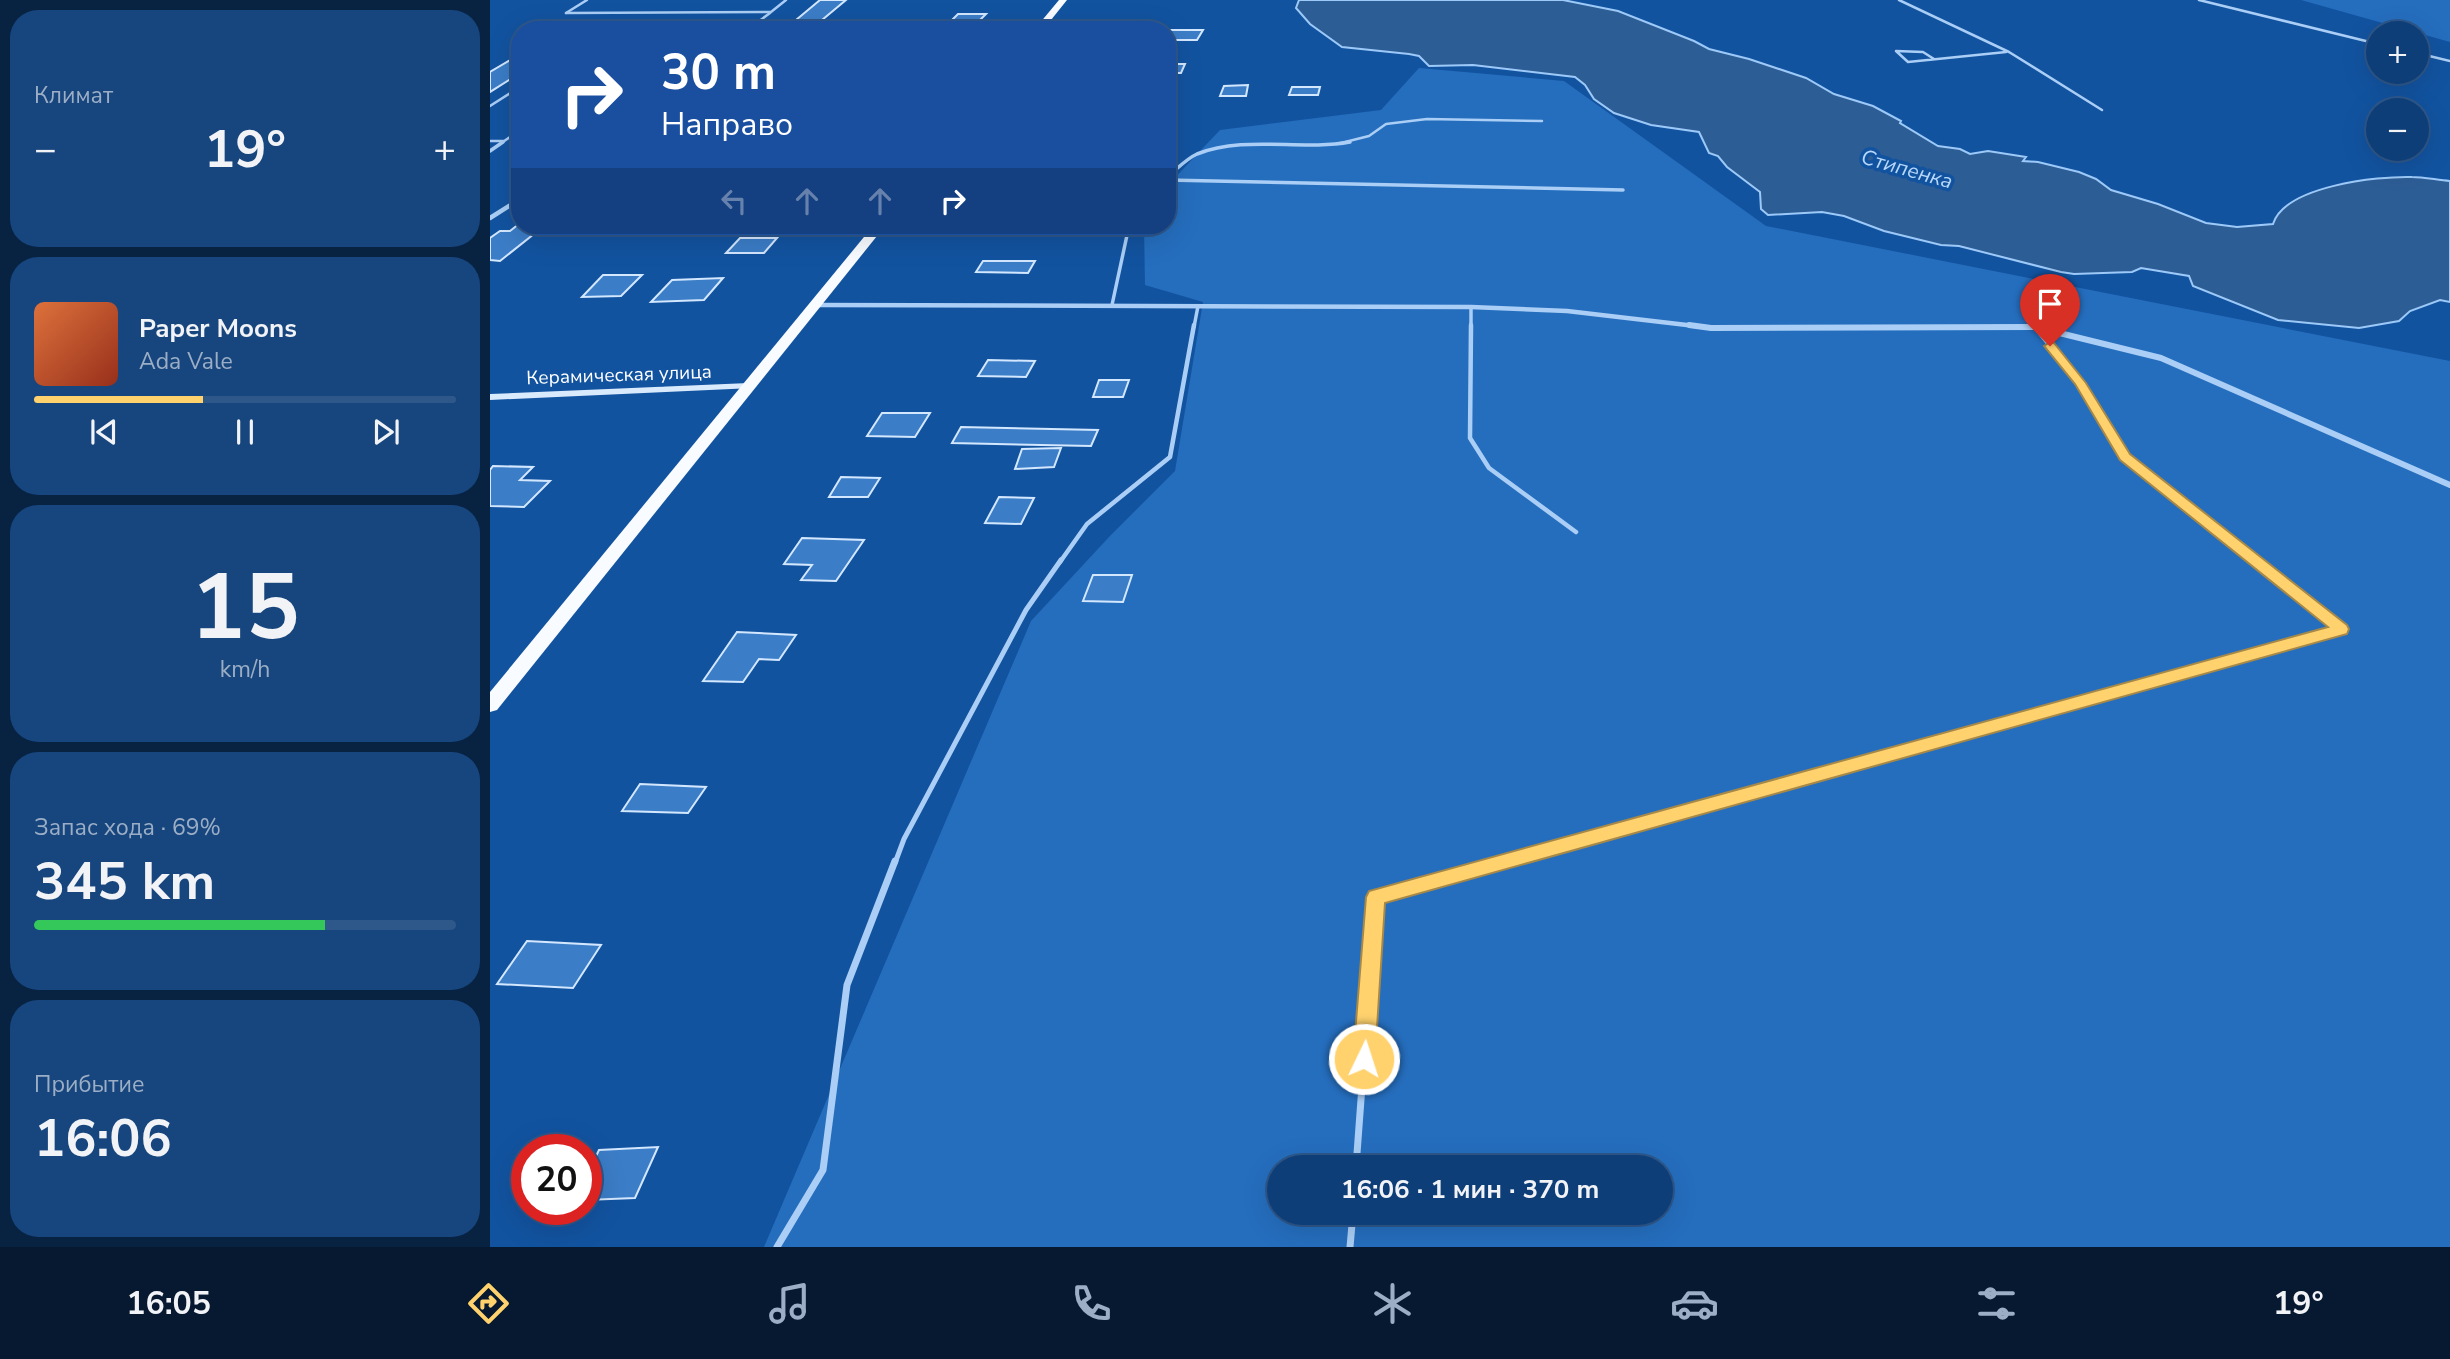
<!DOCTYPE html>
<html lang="ru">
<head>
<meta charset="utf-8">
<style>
	body { margin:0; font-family:"Nunito Sans",sans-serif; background:#17457d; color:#f1f3f6; height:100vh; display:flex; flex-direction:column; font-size:26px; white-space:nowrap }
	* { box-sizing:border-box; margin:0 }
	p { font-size:23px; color:#9baec6 }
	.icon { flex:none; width:38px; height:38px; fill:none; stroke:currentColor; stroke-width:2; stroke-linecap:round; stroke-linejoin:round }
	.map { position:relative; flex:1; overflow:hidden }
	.panel { display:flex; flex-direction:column; gap:10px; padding:10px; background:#082242; width:490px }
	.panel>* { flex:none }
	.banner { position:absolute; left:21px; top:21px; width:665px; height:214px; border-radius:28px; box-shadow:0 7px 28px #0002,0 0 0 2px #2e578a; background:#1a4fa0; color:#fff; overflow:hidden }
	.controls { position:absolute; left:1876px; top:21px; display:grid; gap:14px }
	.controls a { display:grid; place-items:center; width:63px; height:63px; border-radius:50%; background:#0e3e78; box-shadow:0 7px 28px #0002,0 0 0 2px #2e578a; font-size:35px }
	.speed { position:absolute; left:21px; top:1134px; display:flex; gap:14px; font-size:35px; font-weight:700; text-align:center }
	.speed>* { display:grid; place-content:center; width:91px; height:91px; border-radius:50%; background:#0e3e78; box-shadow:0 7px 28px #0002,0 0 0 2px #2e578a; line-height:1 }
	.speed .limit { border:10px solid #d22; background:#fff; color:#111 }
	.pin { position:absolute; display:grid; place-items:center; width:60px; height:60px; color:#fff; margin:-72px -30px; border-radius:50% 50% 50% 0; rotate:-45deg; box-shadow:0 0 7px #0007 }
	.pin .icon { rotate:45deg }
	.me { position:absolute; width:77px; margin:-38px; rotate:4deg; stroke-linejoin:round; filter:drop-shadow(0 0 5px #0008) }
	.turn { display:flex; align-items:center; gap:24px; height:147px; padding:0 35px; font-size:32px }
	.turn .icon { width:91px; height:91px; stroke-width:2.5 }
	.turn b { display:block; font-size:49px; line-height:60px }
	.lanes { display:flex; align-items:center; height:66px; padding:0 35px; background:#0003; justify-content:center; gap:35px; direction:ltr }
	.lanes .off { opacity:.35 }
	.big { font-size:52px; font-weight:700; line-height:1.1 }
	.panel .widget { flex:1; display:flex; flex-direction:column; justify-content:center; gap:10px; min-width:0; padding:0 24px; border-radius:28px; background:#17457d }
	.panel .dial { align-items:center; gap:0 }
	.dial b { font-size:91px; line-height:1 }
	.song { display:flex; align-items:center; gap:21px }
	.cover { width:84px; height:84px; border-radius:10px; background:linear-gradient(135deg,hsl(20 70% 55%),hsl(10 70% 35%)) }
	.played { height:7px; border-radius:4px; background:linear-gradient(90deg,#ffd26e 40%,#2e578a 40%) }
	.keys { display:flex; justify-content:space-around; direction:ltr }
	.heat { display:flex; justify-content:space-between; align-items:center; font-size:38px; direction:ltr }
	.charge { height:10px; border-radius:5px; background:linear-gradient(90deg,#34c759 69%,#2e578a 0) }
	.trip { position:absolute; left:777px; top:1155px; width:406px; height:70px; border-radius:35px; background:#0e3e78; box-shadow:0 7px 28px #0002,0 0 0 2px #2e578a; font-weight:700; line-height:70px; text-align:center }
	.menu { display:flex; height:112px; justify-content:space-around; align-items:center; background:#061930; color:#9baec6 }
	.menu .icon { width:49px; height:49px }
	.menu .on { color:#ffd26e }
	.menu b { font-size:32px; color:#f1f3f6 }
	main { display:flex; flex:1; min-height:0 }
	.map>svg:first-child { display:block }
	.green { fill:#256ebe; fill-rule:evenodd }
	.water { fill:#2d5d95; stroke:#9cc9f8; stroke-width:2 }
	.building { fill:#3b7dc7; stroke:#d3e7fe; stroke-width:2 }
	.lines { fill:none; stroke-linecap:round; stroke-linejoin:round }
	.lane-far4 { stroke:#aacef5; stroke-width:2.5 }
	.lane-far3 { stroke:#aacef5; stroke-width:3.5 }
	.lane-far2 { stroke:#aacef5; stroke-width:4.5 }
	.lane-far1 { stroke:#aacef5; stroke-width:5 }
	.lane { stroke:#aacef5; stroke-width:7 }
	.street-far1 { stroke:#aacef5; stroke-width:4.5 }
	.street { stroke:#aacef5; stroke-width:6 }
	.secondary { fill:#daeafd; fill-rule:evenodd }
	.primary { fill:#f8fbff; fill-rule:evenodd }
	.route { fill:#ffd26e; stroke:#a68848; stroke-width:2 }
	.labels { text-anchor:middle; stroke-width:7; stroke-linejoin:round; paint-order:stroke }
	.far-street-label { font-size:19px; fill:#fff; stroke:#1253a0 }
	.far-water-label { font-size:21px; font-style:italic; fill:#b7d8fb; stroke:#1253a0 }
</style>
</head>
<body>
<main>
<section class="panel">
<div class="widget"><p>Климат</p>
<div class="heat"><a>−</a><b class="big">19°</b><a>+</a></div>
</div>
<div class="widget">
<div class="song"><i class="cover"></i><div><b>Paper Moons</b><p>Ada Vale</p></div></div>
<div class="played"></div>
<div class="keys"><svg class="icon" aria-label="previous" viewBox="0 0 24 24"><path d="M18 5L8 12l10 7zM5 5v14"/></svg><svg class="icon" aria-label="pause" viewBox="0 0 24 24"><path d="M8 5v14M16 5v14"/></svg><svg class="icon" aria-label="next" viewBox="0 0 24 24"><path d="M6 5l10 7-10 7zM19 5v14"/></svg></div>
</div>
<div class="widget dial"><b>15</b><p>km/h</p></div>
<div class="widget"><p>Запас хода · 69%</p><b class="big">345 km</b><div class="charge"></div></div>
<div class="widget"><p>Прибытие</p><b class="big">16:06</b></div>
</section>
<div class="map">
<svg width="1960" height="1247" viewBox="0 0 1960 1247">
	<rect width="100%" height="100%" fill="#1253a0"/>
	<!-- green -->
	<g class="green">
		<polygon points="1811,0 1960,0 1960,42"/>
		<path d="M929,68l145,13 202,145 684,135v886h-1686l267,-626 79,-85 65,-65 28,-169 -58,-17 -1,-59h23v-40l53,-56 161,-20zM789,1167h382v46h-382z"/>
	</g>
	<!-- water -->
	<path class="water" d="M809,0h264l55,11 76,30 15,8 40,10 57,19 28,16 39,12 28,15 -1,2 38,23 22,3 10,5 18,-3 38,6 -3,4 15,1 41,10 17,7 15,11 47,14 48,19 31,4 36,-3c12,-38 104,-48 139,-47 12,0 25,3 38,4v121l-10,-2 -30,11 -11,10 -40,7 -81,-8 -85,-34 -4,-10 -48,-8 -9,4 -58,2 -13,-2 -102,-26 -18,-1 -57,-14 -40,-15 -22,-4 -54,3 -7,-6 -1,-17 -33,-25 -9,-11 -9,-3 -10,-21 -48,-7 -37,-12 -20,-14 -9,-14 -10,-8 -102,-12 -44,1 -10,-10 -10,-2 -67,-7 -32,-23 -14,-16z"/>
	<!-- building -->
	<g class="building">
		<polygon points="330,0 356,0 320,30 294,30"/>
		<polygon points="468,14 496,14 490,20 462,20"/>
		<polygon points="679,30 713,30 707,40 677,40"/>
		<polygon points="22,59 30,59 30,73 0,92 0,72"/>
		<polygon points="677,64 695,64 691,73 677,73"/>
		<polygon points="758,85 756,96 730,96 734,86"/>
		<polygon points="802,87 830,87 828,95 799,95"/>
		<polygon points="30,223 30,226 54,226 10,261 0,260 0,238 10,231 20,231"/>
		<polygon points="250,238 287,238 274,253 236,253"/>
		<polygon points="493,261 545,261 538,273 486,272"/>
		<polygon points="113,275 152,275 131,296 92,297"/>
		<polygon points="233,278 214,300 161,302 182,280"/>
		<polygon points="498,360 545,361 536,377 488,376"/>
		<polygon points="609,380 639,380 633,397 603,397"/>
		<polygon points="392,413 440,413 425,437 377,436"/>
		<polygon points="471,427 608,430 601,446 462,443"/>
		<polygon points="571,448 564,467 525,469 532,449"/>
		<polygon points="3,466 43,467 30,480 60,481 34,507 0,506 0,470"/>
		<polygon points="351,477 390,478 378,497 339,497"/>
		<polygon points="509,497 544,498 531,524 495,523"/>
		<polygon points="312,538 374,540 346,581 311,580 322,565 294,564"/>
		<polygon points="603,575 642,575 633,602 593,601"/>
		<polygon points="247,632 306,635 289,660 269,659 253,682 213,681"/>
		<polygon points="150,784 216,787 198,813 132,811"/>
		<polygon points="37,941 111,945 83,988 7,984"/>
		<polygon points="168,1147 145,1198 96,1200 96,1177 109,1150"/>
	</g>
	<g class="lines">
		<!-- lane-far4 -->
		<g class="lane-far4">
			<polyline points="1409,0 1519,52 1612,110"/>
			<polyline points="1709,0 1888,44"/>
			<polyline points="76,13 281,12 296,0"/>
			<polyline points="76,13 97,0"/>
			<polyline points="257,30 280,13"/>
			<polyline points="1927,53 1960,61"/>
			<polyline points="1444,59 1433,52 1406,51 1418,62 1516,52"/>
			<polyline points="0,106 30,87"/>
			<polyline points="0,141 14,141"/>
			<polyline points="10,144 30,130"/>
			<polyline points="847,144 879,136 896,124 937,119 1052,121"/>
		</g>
		<!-- lane-far3 -->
		<g class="lane-far3">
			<polyline points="0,151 13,142"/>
			<path d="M677,177c10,-8 19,-18 30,-23 48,-19 103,-3 153,-12"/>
			<polyline points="677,180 1133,190"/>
			<polyline points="622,305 639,226"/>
			<polyline points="704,327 708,306"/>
			<polyline points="981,327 981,307"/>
		</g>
		<!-- lane-far2 -->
		<g class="lane-far2">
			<polyline points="981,325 980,438 999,468 1086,532"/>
			<polyline points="1545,327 1590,383 1635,457 1766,562"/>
			<polyline points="570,562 597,524 680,457 704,325"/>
		</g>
		<!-- lane-far1 -->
		<g class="lane-far1">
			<polyline points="405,863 414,839 536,610 571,560"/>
			<polyline points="1010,863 1851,630 1764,560"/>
		</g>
		<!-- lane -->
		<g class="lane">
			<polyline points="866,1167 886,897 1017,861"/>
			<polyline points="287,1247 333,1170 357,985 405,861"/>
			<polyline points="860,1247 863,1213"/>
		</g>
		<!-- street-far1 -->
		<g class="street-far1">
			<polyline points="0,218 30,199"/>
			<polyline points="325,305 981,307 1077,311 1214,327"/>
			<polyline points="1502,327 1546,327"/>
		</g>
		<!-- street -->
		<polyline class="street" points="1199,325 1221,328 1545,327 1671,358 1960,485"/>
		<!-- secondary -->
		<polygon class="secondary" points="259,383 265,386 263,388 0,400 0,394"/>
		<!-- primary -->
		<g class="primary">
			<polygon points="569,0 577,0 553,30 544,30"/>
			<polygon points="383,226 395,226 7,710 0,712 0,692"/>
		</g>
	</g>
	<!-- route -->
	<polygon class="route" points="1560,342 1564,343 1596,383 1640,454 1857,625 1859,629 1857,634 895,903 885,1059 882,1067 874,1070 866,1067 863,1059 876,897 879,891 1838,627 1630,460 1585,384 1554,346"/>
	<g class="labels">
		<!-- far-street labels -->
		<g class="far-street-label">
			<text transform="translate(129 374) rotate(-2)" y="7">Керамическая улица</text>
		</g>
		<!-- far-water labels -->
		<g class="far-water-label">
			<text transform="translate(1417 169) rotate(16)" y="7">Стипенка</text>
		</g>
	</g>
</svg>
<div class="controls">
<a>+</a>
<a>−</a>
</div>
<div class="speed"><div class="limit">20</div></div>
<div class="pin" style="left:1560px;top:346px;background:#d93025"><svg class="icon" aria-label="arrive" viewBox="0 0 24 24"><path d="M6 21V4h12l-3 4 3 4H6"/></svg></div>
<svg class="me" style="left:874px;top:1059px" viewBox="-20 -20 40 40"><circle r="17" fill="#ffd26e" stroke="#fff" stroke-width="3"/><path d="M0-11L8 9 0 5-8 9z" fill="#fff"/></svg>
<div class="trip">16:06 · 1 мин · 370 m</div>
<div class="banner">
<div class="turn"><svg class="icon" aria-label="right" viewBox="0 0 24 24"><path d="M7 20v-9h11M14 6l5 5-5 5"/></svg><div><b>30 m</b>Направо</div></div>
<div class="lanes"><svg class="icon off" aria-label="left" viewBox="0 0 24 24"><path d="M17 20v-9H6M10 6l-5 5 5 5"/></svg><svg class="icon off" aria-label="ahead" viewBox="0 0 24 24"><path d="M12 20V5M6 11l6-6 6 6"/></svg><svg class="icon off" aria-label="ahead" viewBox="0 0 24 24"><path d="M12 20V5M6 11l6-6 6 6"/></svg><svg class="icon" aria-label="right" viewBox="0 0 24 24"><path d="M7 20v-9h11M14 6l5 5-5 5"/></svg></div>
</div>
</div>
</main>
<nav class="menu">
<b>16:05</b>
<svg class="icon on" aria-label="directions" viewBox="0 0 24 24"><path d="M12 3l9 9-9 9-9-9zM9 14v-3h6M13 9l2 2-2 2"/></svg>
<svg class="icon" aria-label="music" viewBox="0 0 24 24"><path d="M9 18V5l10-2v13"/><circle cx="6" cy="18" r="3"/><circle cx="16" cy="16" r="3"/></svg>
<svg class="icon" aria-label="phone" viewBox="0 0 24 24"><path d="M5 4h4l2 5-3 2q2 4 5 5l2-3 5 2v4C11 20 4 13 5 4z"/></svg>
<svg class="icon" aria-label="climate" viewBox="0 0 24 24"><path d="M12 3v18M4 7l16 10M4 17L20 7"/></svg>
<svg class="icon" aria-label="car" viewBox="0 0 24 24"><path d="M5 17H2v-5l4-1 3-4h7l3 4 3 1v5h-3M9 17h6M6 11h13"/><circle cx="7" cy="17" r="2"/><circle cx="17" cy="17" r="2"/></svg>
<svg class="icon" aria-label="filters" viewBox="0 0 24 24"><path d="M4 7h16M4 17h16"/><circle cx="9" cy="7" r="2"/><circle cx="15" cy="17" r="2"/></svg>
<b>19°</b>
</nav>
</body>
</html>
